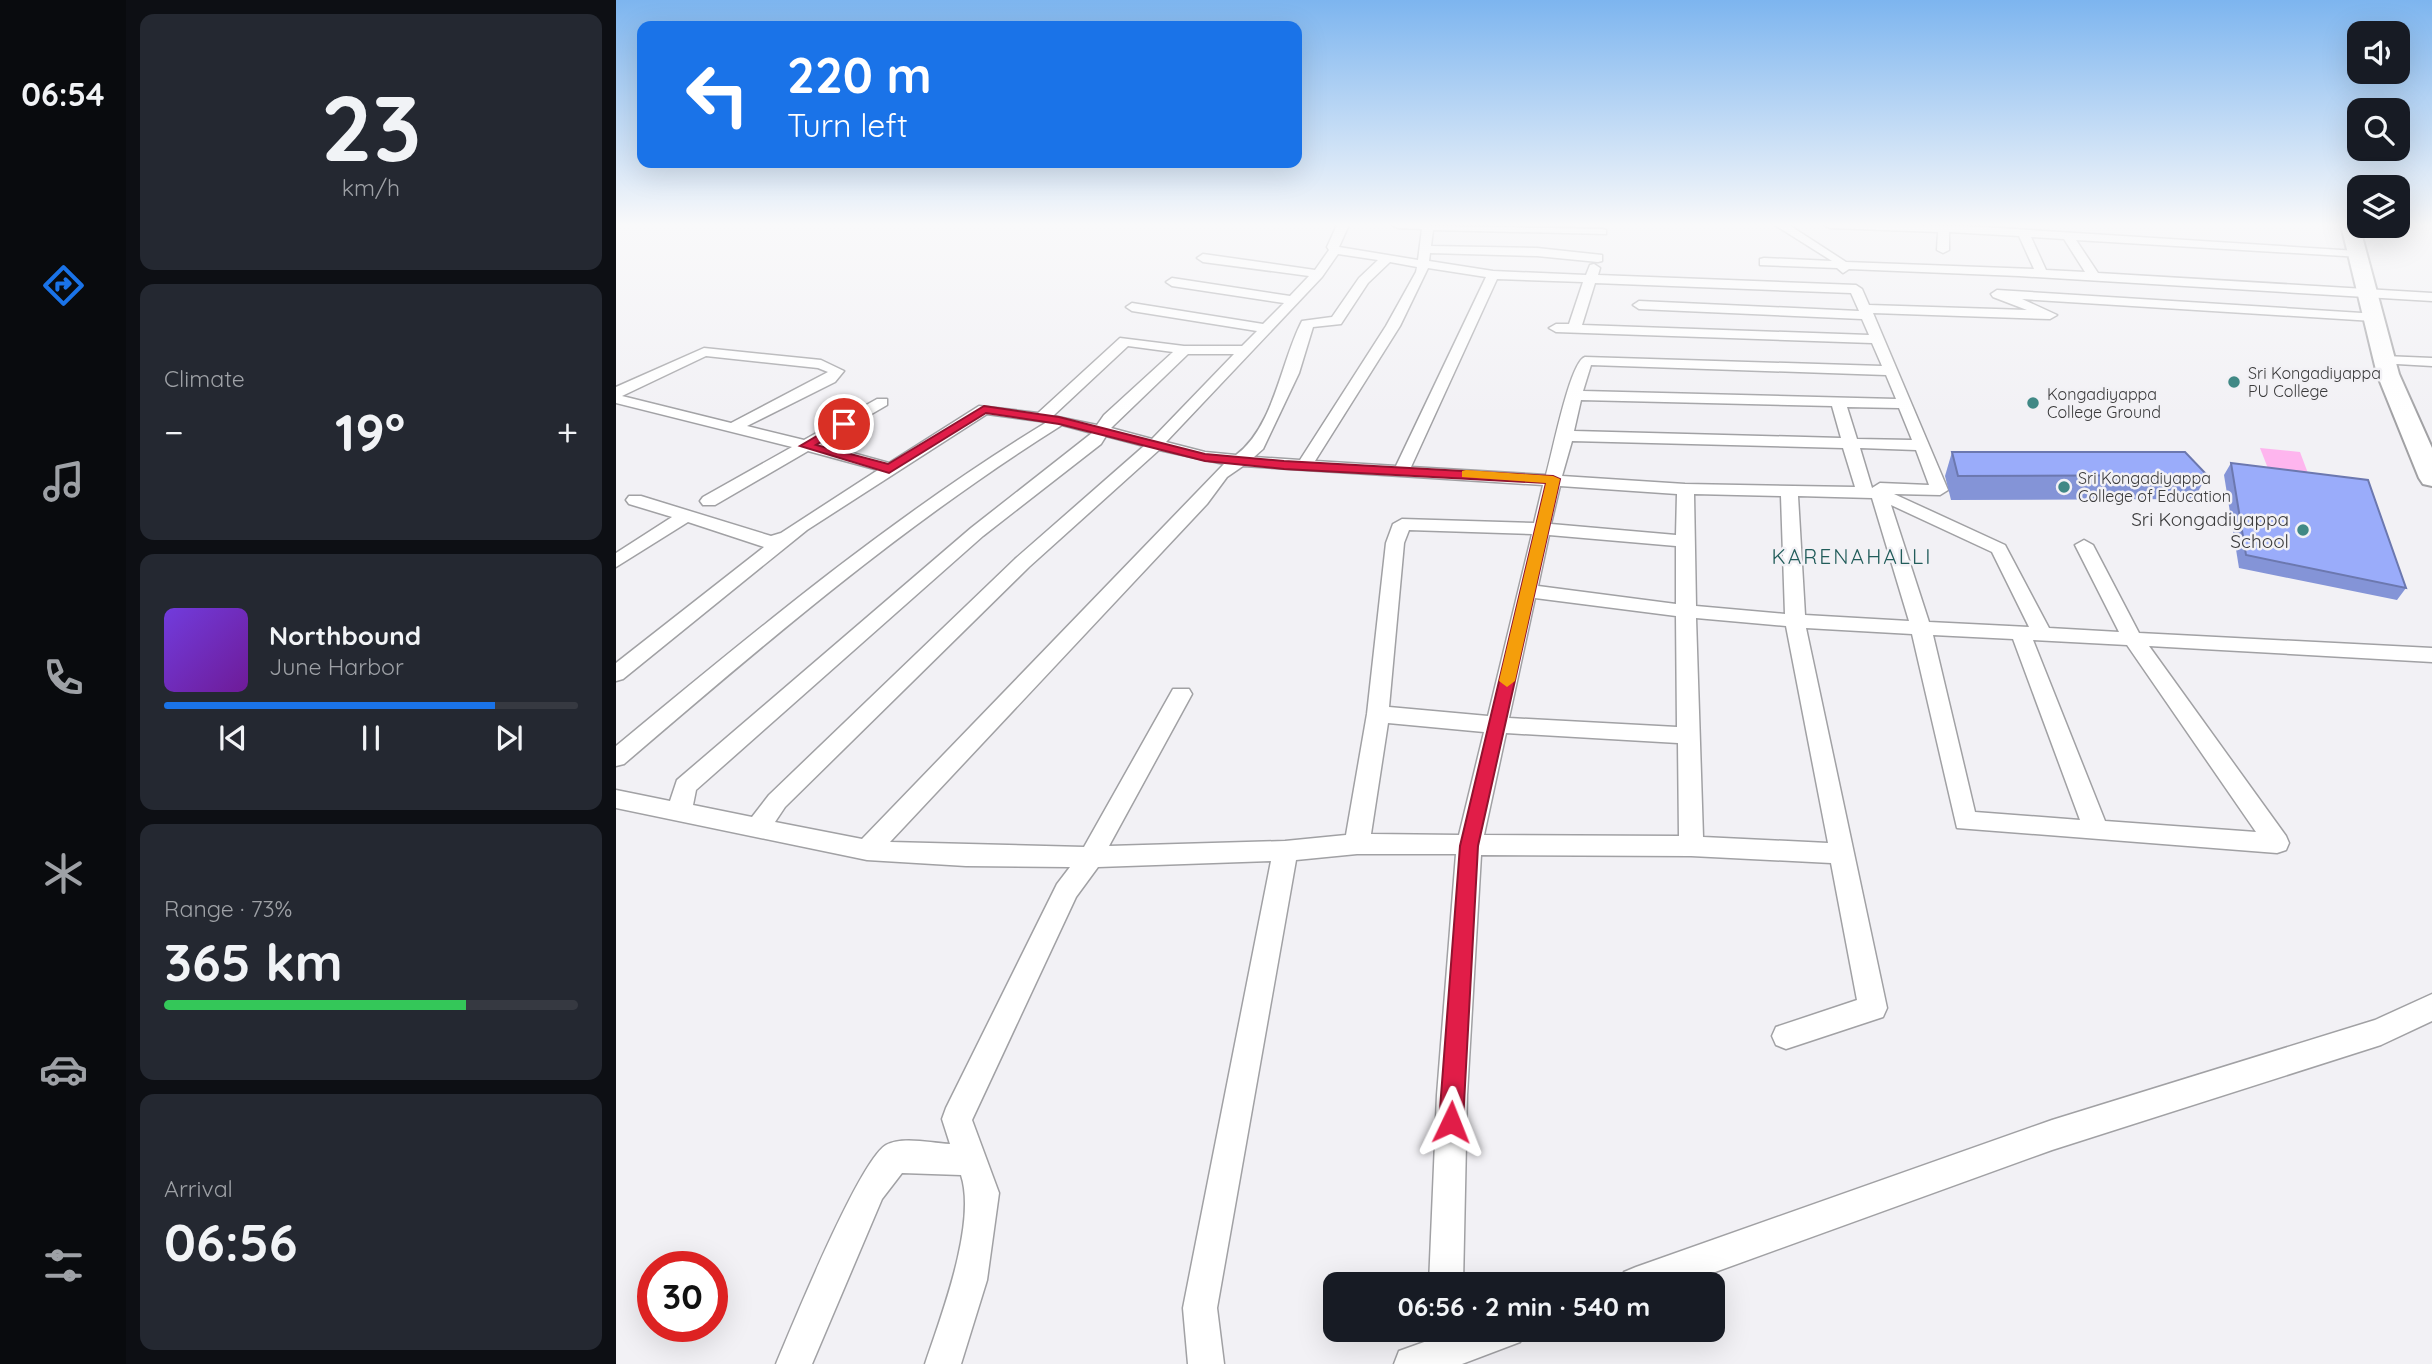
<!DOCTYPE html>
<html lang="en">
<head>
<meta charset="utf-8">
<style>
	body { margin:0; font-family:Quicksand,sans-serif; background:#242831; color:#f1f3f6; height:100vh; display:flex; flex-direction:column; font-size:26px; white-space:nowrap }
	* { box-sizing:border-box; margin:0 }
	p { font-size:23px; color:#9ea1a6 }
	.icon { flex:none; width:38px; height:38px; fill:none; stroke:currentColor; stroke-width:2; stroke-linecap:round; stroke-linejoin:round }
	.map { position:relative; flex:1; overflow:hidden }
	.panel { display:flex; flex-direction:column; gap:14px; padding:14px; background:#0d0f14; width:490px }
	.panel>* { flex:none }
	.top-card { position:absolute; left:21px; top:21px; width:665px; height:147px; border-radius:14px; box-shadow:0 7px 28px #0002; background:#1a73e8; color:#fff; overflow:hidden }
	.tools { position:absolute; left:1731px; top:21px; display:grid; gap:14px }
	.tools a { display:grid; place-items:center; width:63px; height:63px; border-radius:14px; background:#171b24; box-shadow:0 7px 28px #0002; font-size:35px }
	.speed { position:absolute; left:21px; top:1251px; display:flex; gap:14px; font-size:35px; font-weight:700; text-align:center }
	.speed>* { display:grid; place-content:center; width:91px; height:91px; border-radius:50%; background:#171b24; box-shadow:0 7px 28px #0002; line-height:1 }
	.speed .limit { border:10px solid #d22; background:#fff; color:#111 }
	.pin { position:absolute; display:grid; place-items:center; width:60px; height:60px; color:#fff; margin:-30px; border:4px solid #fff; border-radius:50%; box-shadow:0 2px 7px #0007 }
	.me { position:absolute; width:77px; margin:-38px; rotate:2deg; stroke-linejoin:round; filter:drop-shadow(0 0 5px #0008) }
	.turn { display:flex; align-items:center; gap:24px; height:147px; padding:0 35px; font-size:32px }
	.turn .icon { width:91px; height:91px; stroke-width:2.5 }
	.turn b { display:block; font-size:49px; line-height:60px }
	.big { font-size:52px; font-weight:800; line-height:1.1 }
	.panel .card { flex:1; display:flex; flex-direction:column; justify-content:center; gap:10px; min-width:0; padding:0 24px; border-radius:14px; background:#242831 }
	.panel .dial { align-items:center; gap:0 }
	.dial b { font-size:91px; line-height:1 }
	.song { display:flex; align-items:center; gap:21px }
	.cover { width:84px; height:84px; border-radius:10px; background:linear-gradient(135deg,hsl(260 70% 55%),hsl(280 70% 35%)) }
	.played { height:7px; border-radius:4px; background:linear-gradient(90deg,#1a73e8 80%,#363941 80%) }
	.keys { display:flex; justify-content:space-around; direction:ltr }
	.heat { display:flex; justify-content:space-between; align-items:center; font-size:38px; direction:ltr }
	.charge { height:10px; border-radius:5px; background:linear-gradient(90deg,#34c759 73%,#363941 0) }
	.trip { position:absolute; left:707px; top:1272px; width:402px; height:70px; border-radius:14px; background:#171b24; box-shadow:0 7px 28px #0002; font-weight:800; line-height:70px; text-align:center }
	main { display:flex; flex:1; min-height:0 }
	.tabs { display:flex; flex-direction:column; width:126px; justify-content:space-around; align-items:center; background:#090b0e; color:#9ea1a6 }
	.tabs .icon { width:49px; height:49px }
	.tabs .on { color:#1a73e8 }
	.tabs b { font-size:32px; color:#f1f3f6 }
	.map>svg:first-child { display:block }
	.green { fill:#feb5ee }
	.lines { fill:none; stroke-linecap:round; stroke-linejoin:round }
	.street-casing { stroke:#a1a1a4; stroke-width:3 }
	.primary-casing { stroke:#a1a1a4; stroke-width:4 }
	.street { fill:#fff; fill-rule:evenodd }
	.primary { fill:#fff; fill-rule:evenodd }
	.wall { fill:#8494d7 }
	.building { fill:#9aacfa; stroke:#6c78af; stroke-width:2 }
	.route { fill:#e11d48; stroke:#92132f; stroke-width:2 }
	.slow { fill:#f59e0b }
	.poi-dot { fill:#408885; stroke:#f2f1f5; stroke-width:2.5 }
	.labels { text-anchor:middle; stroke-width:5; stroke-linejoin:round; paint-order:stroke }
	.far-poi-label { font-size:16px; fill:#3b3b3c; stroke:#f2f1f5; text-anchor:start }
	.poi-label { font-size:19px; fill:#3b3b3c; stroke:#f2f1f5; text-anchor:end }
	.neighbourhood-label { font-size:21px; letter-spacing:2px; fill:#215c5a; stroke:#f2f1f5 }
</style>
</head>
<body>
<main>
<nav class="tabs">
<b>06:54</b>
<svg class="icon on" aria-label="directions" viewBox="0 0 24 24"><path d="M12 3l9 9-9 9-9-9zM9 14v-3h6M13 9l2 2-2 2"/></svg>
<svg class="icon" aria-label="music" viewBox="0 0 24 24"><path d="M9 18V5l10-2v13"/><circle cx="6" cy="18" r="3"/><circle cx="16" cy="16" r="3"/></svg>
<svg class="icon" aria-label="phone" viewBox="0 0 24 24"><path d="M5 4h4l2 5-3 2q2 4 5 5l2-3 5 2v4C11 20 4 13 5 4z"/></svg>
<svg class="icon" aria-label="climate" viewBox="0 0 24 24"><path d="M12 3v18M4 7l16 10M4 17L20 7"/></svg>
<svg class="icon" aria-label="car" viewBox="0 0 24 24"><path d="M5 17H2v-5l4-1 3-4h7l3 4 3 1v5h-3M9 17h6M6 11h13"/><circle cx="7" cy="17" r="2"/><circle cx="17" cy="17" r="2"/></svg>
<svg class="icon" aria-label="filters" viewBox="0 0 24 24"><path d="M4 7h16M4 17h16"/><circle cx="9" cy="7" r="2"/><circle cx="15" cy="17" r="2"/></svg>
</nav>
<section class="panel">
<div class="card dial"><b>23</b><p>km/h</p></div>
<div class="card"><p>Climate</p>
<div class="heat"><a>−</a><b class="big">19°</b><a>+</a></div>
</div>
<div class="card">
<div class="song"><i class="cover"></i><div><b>Northbound</b><p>June Harbor</p></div></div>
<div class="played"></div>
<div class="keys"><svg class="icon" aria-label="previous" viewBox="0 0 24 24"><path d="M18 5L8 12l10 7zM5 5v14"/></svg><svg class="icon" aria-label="pause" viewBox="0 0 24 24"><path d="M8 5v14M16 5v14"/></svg><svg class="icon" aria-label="next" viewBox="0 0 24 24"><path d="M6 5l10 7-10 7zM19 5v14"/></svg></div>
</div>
<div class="card"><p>Range · 73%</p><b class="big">365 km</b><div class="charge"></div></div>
<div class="card"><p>Arrival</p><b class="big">06:56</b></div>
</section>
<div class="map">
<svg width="1816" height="1364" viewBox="0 0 1816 1364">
	<rect width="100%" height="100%" fill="#f2f1f5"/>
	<!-- green -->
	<polygon class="green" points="1644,448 1684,452 1693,476 1653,471"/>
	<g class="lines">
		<!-- street casing -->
		<g class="street-casing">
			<g id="street">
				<path d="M721,225h12l-10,22 79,13 4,-31 -24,-1 -6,-3 210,4 4,1v4l-173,-4 -2,16 106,2 65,7v6l-4,1 -61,-6 -107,-3 -1,8 64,10 93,4 4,-10 4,-1 6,4 -2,7 258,10 6,4 7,16 158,5 -34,-13 -2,-3 6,-4 381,24v6l-5,1 -351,-22 35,16 -7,4 -177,-6 75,177 -8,5 -46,-1 111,51 44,83 70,4 -44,-87 9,-5 9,5 46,88 293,15v14l-283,-16 137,190 3,7 -3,7 -9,3 -320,-25 -45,-194 -106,-6 81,380 -4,9 -97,32 -10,-4 -4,-9 4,-9 81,-27 -26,-137 -140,-7 -210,-1 -14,240 -4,189h-34l8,-189 19,-241h-99l-61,6 -79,448 7,56h-36l-5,-56 88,-447 -173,6 -22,30 -104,223 27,73 -12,87 -26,84h-36c16,-48 52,-141 36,-189l-59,-2 -20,26 -70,165h-36c16,-38 83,-203 110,-219 16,-9 46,-2 64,-1l-8,-25 4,-11 111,-224 13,-17 -104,-1 -99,-6 -251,-52v-18l54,11 7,-21 294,-252 121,-95 -30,-8c-158,99 -297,218 -438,339l-8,2v-20c139,-115 277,-230 431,-324l-60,-8 -180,116 -184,149 -7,2v-18l148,-116 -76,-25 -72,45v-14l56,-36 -43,-13 -3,-4 3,-4h12l130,40 10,-3 97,-63 -70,-19 -93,54h-12l-3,-4 3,-4 89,-50 -176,-44v-16l88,-39 117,12 23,11 -9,11 -88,44 57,14 73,-41h10v6l-67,39 69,19 90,-57 59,7 82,-75 64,8h58l15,-15 -125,-20 -6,-4 6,-4 131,21 21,-21 -112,-17 -6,-4 6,-4 118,18 19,-20 -106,-14 -6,-4 6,-4 112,16 14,-20 -2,-3zM722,254l40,6 -19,18 -27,39 -30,4c-21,40 -28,106 -66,134l-31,-3 -39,-10 156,-165zM774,262l27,5 -1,5 -30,54 -86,134 -46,-3 9,-8 36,-76 14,-46 28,-3 27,-41zM812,268l58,9 -90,189 -81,-5 85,-135zM881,279l86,3 -14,42h-13l-7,4 7,4 316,11 10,23 -297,-9c-15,4 -33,98 -39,118l-135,-8zM979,283l256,10 8,18 -220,-10 -6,4 6,4 223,10 7,16 -287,-10zM512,346l45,6 -69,63 -7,10 -44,-9zM572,354h46l-82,85 -41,-11zM90,356l112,12 10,4 -97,51 -109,-27zM975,365l295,10 10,24 -313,-8zM965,400l251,6 9,32 -267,-7zM1231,407l52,1 13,32 -55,-1zM490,436l38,10 -129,113 -246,236 -17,22 -59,-12 3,-15 287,-254 118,-92zM956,441l271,7 12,39 -170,-3 -123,-8zM1244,448l56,2 13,35 -49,-2 -8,5zM543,450l65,14 -362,375 -87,-17 10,-15 244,-240zM627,466l300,19 -9,38 -132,-4 -9,5 -7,19 -19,171 -21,121 -61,6 -176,5 83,-152 -3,-5h-16l-89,158 -194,-5 317,-338 20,-27zM944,486l117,8 -1,41 -125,-11zM1078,494l87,2 4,118 -89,-8zM1182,496l74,2 37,123 -104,-6zM1275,505l101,47 37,75 -100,-5zM793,530l123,4 -44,182 -99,-9 15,-164zM933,535l127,11v58l-138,-18zM919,598l141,18 1,111 -168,-9zM1080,618l90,8 42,217 -125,-6zM1317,635l80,4 67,181 -105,-8zM1417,640l94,5 129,187 -151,-11zM772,723l96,9 -25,103 -88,-1zM890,733l172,10 1,93 -195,-1z"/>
				<path d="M1159,225h14l57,37 188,7 -15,-33 -70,-4v18l-6,3 -6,-3 1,-18 -108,-4 -6,-3 143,1 390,25 6,4 -2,2 -285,-17 22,33 334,20v8l-413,-25 -170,-7 -6,4 -6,-5 -77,-3v-6l4,-1 68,3zM1415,237l33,2 21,33 -39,-2z"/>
				<polygon points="1768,356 1816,358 1816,366 1763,363 1763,357"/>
				<polygon points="1816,994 1816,1021 1765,1045 1436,1150 1066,1284 1003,1284 1008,1272 1020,1267 1436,1120 1759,1020"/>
				<polygon points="811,1330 910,1330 904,1342 846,1364 778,1364 783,1351 811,1341"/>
			</g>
		</g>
		<!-- primary casing -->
		<g class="primary-casing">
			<polygon id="primary" points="1725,225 1743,225 1783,374 1816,448 1816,486 1807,484 1803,478 1761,374"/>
		</g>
		<!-- street -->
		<use href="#street" class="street"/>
		<!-- primary -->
		<use href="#primary" class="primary"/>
	</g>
	<!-- wall -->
	<g class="wall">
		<polygon points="1336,452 1591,475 1578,499 1335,500 1329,476"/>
		<polygon points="1615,463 1790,588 1781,600 1623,568 1608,475"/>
	</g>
	<!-- building -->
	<g class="building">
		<polygon points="1336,452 1569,452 1591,475 1342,476"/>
		<polygon points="1615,463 1752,480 1790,588 1630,555"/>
	</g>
	<!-- sky -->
	<linearGradient id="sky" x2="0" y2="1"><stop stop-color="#7db5ef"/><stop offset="0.54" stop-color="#f9f9fa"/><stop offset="1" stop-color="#f9f9fa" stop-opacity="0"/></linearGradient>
	<rect width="1816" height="416" fill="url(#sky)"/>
	<!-- route -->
	<polygon class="route" points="368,406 443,417 589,454 668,461 937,476 944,479 862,846 847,1122 843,1130 835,1134 827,1130 823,1122 844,846 930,483 668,469 589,461 443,424 370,413 273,473 184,446 228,420 232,421 232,426 200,445 272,464"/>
	<!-- slow -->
	<polygon class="slow" points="850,470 937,476 944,479 899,681 891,687 883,681 930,483 846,477 846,471"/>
	<!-- markers -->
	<g class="poi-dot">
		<circle cx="1618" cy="382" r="7"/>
		<circle cx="1417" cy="403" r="7"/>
		<circle cx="1448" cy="487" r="7"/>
		<circle cx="1687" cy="530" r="7"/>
	</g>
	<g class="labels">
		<!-- far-poi labels -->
		<g class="far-poi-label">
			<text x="1632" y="379">Sri Kongadiyappa<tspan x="1632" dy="18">PU College</tspan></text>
			<text x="1431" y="400">Kongadiyappa<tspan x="1431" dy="18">College Ground</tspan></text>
			<text x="1462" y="484">Sri Kongadiyappa<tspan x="1462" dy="18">College of Education</tspan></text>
		</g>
		<!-- poi labels -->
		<g class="poi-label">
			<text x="1673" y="526">Sri Kongadiyappa<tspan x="1673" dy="22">School</tspan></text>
		</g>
		<!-- neighbourhood labels -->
		<g class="neighbourhood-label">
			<text x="1236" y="564">KARENAHALLI</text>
		</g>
	</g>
</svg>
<div class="tools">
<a><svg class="icon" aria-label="sound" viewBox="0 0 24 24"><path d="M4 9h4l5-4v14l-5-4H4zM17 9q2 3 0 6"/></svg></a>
<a><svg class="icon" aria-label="search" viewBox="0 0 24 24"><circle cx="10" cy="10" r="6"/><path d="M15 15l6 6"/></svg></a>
<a><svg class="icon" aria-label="layers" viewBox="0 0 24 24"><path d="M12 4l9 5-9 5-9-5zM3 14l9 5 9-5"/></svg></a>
</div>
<div class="speed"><div class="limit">30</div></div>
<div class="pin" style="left:228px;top:424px;background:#d93025"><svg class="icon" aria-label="arrive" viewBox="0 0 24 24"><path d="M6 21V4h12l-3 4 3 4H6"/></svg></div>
<svg class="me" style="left:835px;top:1122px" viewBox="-20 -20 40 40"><path d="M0-17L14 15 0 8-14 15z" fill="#e11d48" stroke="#fff" stroke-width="4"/></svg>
<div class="trip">06:56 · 2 min · 540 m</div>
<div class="top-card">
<div class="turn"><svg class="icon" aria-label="left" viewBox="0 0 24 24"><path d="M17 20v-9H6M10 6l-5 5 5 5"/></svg><div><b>220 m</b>Turn left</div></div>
</div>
</div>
</main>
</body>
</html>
